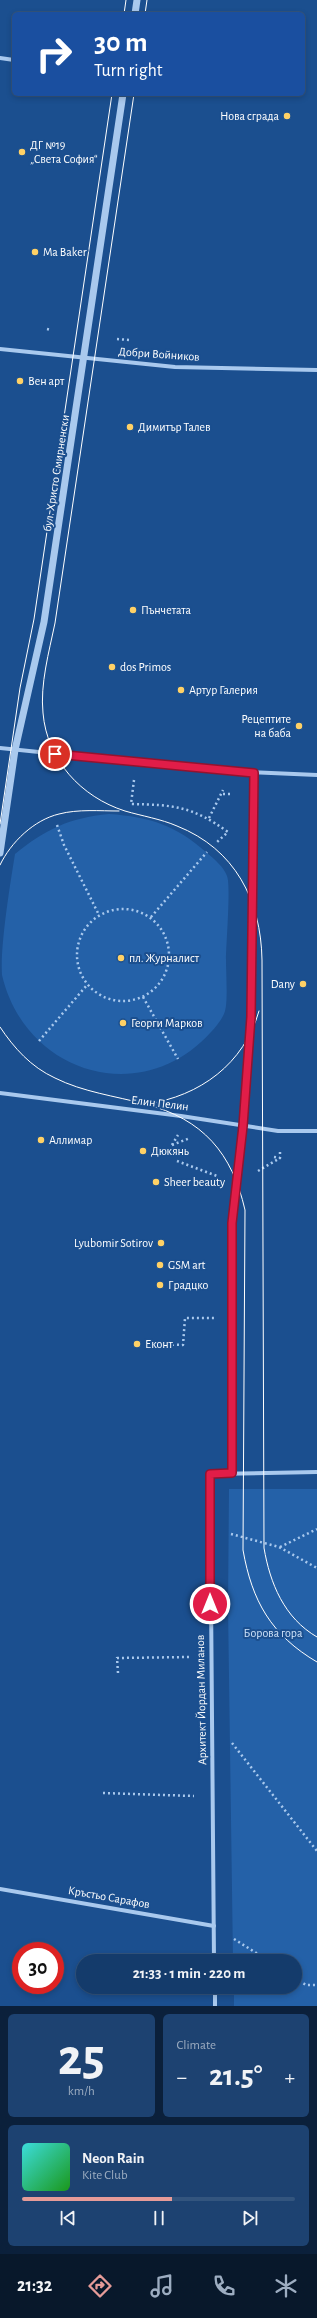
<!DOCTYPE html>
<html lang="en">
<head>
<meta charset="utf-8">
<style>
	body { margin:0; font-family:"Alegreya Sans",sans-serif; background:#1d4271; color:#f1f3f6; height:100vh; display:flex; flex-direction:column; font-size:15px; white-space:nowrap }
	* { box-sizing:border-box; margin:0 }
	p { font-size:13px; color:#9dadc1 }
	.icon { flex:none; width:22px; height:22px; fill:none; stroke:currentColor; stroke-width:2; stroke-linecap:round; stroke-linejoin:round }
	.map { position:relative; height:2006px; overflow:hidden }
	.side { display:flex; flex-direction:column; gap:8px; padding:8px; background:#0b203b; flex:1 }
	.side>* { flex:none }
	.hud { position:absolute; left:12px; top:12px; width:293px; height:84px; border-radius:6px; box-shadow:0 2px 6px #0003,0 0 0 1px #33557e; background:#1a4fa0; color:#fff; overflow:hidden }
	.speed { position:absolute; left:12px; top:1942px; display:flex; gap:8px; font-size:20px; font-weight:700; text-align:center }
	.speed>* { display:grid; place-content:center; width:52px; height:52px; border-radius:50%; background:#143b6b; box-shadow:0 2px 6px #0003,0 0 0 1px #33557e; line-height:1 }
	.speed .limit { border:6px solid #d22; background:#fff; color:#111 }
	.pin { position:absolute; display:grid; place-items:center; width:34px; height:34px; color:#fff; margin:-17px; border:2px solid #fff; border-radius:50%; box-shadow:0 1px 4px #0007 }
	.me { position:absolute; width:44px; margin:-22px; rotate:0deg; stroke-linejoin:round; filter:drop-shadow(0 0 3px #0008) }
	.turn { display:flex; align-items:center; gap:14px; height:84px; padding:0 16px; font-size:18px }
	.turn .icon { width:52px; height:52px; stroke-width:2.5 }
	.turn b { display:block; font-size:28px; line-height:34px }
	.big { font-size:30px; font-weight:700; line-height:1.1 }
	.side .card { flex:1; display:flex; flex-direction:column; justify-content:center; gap:6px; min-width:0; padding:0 14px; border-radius:6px; background:#1d4271 }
	.side .dial { align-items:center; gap:0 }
	.dial b { font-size:52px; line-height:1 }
	.song { display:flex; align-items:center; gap:12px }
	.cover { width:48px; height:48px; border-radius:6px; background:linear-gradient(135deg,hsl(180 70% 55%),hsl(120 70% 35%)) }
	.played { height:4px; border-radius:2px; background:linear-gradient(90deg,#e69b98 55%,#33557e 55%) }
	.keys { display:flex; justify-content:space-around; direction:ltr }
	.heat { display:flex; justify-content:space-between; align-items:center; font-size:22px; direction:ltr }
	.side .tiles { flex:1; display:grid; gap:8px; grid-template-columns:1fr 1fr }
	.card:last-child { grid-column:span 2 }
	.trip { position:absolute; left:76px; top:1954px; width:226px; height:40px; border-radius:20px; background:#143b6b; box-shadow:0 2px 6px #0003,0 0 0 1px #33557e; font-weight:700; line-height:40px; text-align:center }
	.menu { display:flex; height:64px; justify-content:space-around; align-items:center; background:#08182b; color:#9dadc1 }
	.menu .icon { width:28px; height:28px }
	.menu .current { color:#e69b98 }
	.menu b { font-size:18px; color:#f1f3f6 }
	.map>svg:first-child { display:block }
	.green { fill:#2461a8 }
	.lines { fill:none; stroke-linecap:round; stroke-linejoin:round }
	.path { stroke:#a9c9ee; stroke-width:2.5; stroke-dasharray:2 3; stroke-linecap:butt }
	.minor { stroke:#a9c9ee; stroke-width:4 }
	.tertiary { stroke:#a9c9ee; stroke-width:7 }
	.tram { stroke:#fff; stroke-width:1 }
	.route-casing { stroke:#92132f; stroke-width:10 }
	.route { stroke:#e11d48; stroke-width:7 }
	.poi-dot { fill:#ffd166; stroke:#1b4f8f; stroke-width:1.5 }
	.labels { text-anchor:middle; stroke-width:4; stroke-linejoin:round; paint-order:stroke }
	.poi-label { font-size:12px; fill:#fff; stroke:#1b4f8f; text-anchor:start }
	.street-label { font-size:12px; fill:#fff; stroke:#1b4f8f }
	.park-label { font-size:12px; fill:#cfe3fa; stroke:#1b4f8f }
</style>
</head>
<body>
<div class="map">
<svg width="317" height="2006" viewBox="0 0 317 2006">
	<rect width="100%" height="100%" fill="#1b4f8f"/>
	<!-- green -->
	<g class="green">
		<path d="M109,814c41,3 67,11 98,39 7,6 17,14 20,23 4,9 -1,69 -1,83 0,12 2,43 -1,52 -2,7 -9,16 -14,21 -69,77 -186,42 -209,-57 -2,-28 8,-90 13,-121 31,-25 54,-36 94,-40z"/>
		<polygon points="229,1489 317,1489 317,2006 234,2006 234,1987 295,1987 295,1961 233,1961 228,1606"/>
	</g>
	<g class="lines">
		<!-- path -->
		<g class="path">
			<polyline points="47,329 51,330"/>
			<polyline points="117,339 129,340"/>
			<path d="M134,780l-3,24c43,1 61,2 97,28l-11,10"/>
			<polyline points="223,794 232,794"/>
			<polyline points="209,818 223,790"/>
			<polyline points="57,825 64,845 99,915"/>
			<circle cx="123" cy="955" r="46"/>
			<polyline points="151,917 207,852"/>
			<polyline points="143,997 178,1059"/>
			<polyline points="39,1041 87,985"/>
			<polyline points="172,1145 190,1138"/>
			<polyline points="172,1145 178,1135"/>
			<polyline points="274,1157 280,1158 280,1151"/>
			<polyline points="177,1161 217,1176"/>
			<polyline points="258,1171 280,1158"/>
			<polyline points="152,1344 183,1345 185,1318 214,1318"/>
			<polyline points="231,1534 279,1547 317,1568"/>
			<polyline points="280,1547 317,1529"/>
			<polyline points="118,1673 117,1658 191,1657"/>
			<polyline points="232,1743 317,1851"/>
			<polyline points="103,1793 194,1796"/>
			<polyline points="234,1939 269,1961"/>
			<polyline points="295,1978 306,1985 317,1985"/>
		</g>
		<!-- minor -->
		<g class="minor">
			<polyline points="0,58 14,60"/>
			<polyline points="0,349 175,367 317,370"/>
			<polyline points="0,748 223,771 317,775"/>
			<polyline points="0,1093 181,1116 278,1131 317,1131"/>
			<polyline points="232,1473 232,1223 243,1126 251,1017 254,773"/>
			<polyline points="0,1889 214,1926"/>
			<polyline points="214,1961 210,1474 317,1472"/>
			<polyline points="215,1987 215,2006"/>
		</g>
		<!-- tertiary -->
		<g class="tertiary">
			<polyline points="135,14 137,0"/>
			<polyline points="0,853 15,750 44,622 123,94"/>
		</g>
		<!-- tram -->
		<g class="tram">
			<polyline points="124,14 126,0"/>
			<polyline points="145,14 147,0"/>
			<path d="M134,94l-79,529c-6,29 -15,61 -12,90 4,47 38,84 82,98 17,5 36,8 52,15 58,23 84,74 85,134l2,588c6,35 20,70 53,89"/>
			<polyline points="0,824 20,688 34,619 112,94"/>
			<path d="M0,865c11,-23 34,-45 59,-51 19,-5 41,-3 60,-3"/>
			<path d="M0,1027c14,21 31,40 55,51 28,14 60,18 90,26 58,15 87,49 100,106l-2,340c9,51 28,85 74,112"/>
			<path d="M147,1104c53,-8 97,-40 112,-93"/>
		</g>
	</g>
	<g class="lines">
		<!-- route casing -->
		<g class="route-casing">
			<polyline id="route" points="55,754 254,773 251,1017 243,1126 232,1223 232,1473 210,1474 210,1604"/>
		</g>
		<!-- route -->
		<use href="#route" class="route"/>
	</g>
	<!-- markers -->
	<g class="poi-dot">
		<circle cx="287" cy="116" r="4"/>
		<circle cx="22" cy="152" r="4"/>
		<circle cx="35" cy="252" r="4"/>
		<circle cx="20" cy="381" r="4"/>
		<circle cx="130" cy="427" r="4"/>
		<circle cx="133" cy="610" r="4"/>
		<circle cx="112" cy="667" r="4"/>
		<circle cx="181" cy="690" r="4"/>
		<circle cx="299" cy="726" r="4"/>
		<circle cx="121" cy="958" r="4"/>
		<circle cx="303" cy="984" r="4"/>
		<circle cx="123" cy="1023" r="4"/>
		<circle cx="41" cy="1140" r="4"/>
		<circle cx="143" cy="1151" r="4"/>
		<circle cx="156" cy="1182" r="4"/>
		<circle cx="161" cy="1243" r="4"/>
		<circle cx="160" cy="1265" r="4"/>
		<circle cx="160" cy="1285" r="4"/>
		<circle cx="137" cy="1344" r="4"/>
	</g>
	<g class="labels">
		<!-- poi labels -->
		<g class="poi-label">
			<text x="279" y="120" text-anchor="end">Нова сграда</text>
			<text x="30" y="149">ДГ №19<tspan x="30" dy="14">„Света София“</tspan></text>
			<text x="43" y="256">Ma Baker</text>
			<text x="28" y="385">Вен арт</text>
			<text x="138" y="431">Димитър Талев</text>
			<text x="141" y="614">Пънчетата</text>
			<text x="120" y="671">dos Primos</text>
			<text x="189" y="694">Артур Галерия</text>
			<text x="291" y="723" text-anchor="end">Рецептите<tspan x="291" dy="14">на баба</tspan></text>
			<text x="129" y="962">пл. Журналист</text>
			<text x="295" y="988" text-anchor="end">Dany</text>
			<text x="131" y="1027">Георги Марков</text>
			<text x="49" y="1144">Аллимар</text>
			<text x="151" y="1155">Дюкянь</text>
			<text x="164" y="1186">Sheer beauty</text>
			<text x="153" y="1247" text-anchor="end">Lyubomir Sotirov</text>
			<text x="168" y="1269">GSM art</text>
			<text x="168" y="1289">Градцко</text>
			<text x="145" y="1348">Еконт</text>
		</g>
		<!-- street labels -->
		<g class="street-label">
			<text transform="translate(159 354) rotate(4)" y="4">Добри Войников</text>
			<text transform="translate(56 473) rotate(-81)" y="4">бул. Христо Смирненски</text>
			<text transform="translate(160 1103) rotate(7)" y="4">Елин Пелин</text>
			<text transform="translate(201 1700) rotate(-91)" y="4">Архитект Йордан Миланов</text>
			<text transform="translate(109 1897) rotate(10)" y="4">Кръстьо Сарафов</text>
		</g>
		<!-- park labels -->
		<g class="park-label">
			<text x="273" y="1637">Борова гора</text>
		</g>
	</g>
</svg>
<div class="speed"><div class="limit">30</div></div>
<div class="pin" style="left:55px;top:754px;background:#d93025"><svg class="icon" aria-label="arrive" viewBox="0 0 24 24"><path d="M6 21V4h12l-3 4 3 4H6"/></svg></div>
<svg class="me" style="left:210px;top:1604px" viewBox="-20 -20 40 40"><circle r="17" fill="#e11d48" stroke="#fff" stroke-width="3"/><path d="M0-11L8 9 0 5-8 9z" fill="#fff"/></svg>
<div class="trip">21:33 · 1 min · 220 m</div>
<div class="hud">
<div class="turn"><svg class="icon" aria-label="right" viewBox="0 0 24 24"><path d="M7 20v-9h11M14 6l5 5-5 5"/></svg><div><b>30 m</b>Turn right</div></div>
</div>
</div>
<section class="side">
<div class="tiles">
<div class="card dial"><b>25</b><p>km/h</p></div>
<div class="card"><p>Climate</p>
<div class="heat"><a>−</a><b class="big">21.5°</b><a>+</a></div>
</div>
<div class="card">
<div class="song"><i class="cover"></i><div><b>Neon Rain</b><p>Kite Club</p></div></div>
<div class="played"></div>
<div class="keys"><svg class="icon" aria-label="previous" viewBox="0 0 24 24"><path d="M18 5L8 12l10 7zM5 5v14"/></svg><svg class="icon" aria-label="pause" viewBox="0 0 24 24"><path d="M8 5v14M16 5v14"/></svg><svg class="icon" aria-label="next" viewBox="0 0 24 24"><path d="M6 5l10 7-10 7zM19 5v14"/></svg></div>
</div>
</div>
</section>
<nav class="menu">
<b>21:32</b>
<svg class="icon current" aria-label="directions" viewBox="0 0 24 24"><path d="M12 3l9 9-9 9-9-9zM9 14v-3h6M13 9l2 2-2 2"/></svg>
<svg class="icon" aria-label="music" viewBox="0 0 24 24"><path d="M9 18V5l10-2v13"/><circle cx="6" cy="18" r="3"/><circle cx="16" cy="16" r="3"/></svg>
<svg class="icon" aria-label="phone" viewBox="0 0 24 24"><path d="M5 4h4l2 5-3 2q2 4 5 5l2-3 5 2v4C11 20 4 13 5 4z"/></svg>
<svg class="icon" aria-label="climate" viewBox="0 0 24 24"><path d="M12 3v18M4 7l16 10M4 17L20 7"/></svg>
</nav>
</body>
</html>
